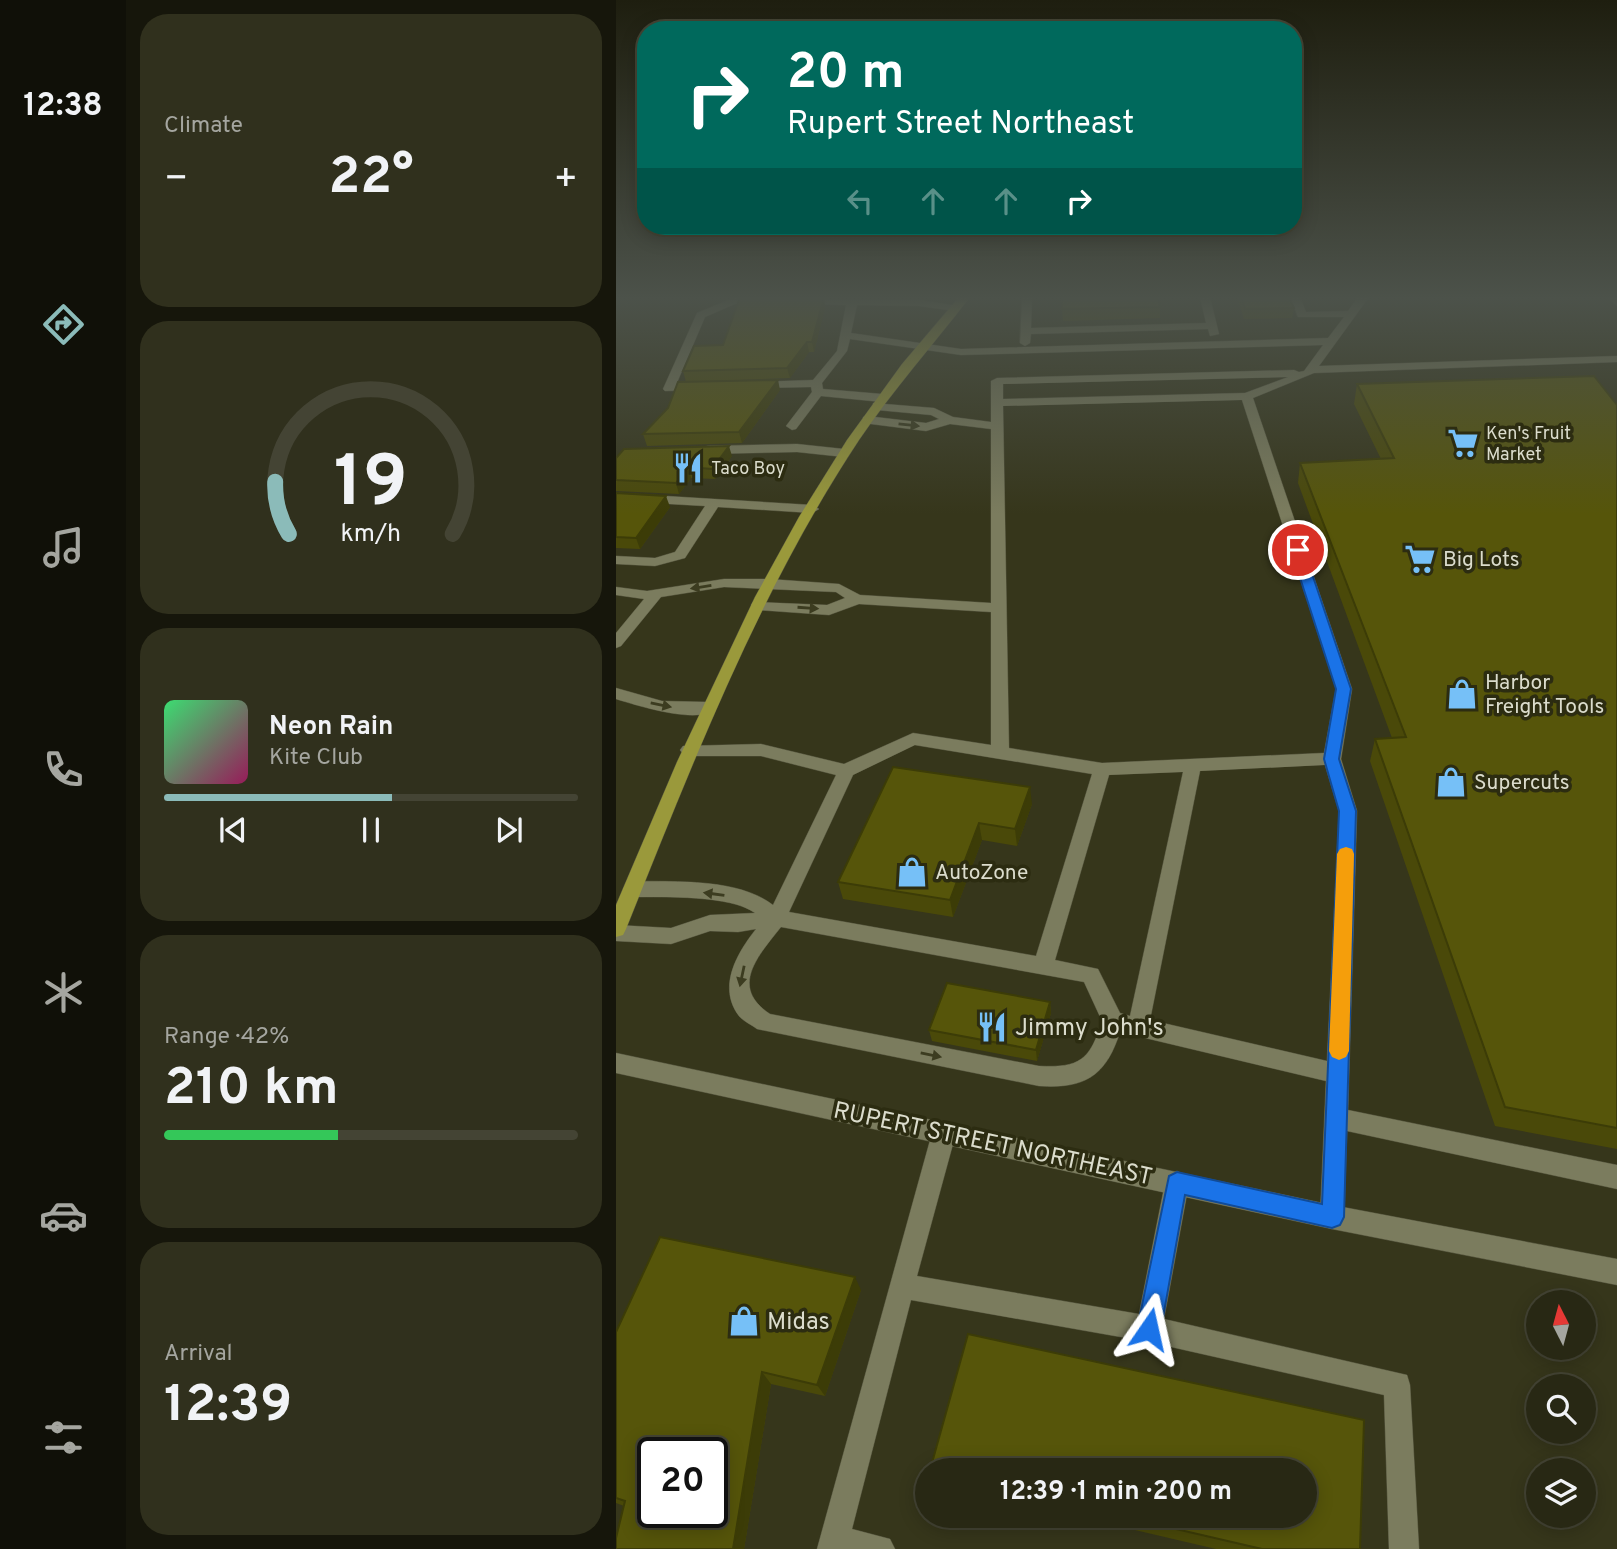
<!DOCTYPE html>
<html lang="en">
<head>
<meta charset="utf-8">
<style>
	body { margin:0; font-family:Overpass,sans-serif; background:#30301d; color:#f1f3f6; height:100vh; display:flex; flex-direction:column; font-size:26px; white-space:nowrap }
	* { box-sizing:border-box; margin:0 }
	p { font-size:23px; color:#a5a6a0 }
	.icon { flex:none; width:38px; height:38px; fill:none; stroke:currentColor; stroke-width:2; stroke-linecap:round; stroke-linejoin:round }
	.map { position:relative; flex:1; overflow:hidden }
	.drawer { display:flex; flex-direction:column; gap:14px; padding:14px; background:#16160b; width:490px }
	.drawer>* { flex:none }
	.guide { position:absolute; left:21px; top:21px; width:665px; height:214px; border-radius:28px; box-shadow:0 4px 18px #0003,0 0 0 2px #444434; background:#00695c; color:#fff; overflow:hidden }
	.needle { width:46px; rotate:354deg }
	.tools { position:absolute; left:910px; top:1290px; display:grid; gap:14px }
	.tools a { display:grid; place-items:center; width:70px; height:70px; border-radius:50%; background:#282814; box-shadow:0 4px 18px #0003,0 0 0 2px #444434; font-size:35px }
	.speed { position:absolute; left:21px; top:1437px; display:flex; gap:14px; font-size:35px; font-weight:700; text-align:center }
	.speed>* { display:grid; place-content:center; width:91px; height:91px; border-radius:50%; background:#282814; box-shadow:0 4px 18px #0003,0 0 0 2px #444434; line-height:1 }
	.speed .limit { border:4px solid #111; border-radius:10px; background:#fff; color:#111 }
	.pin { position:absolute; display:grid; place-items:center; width:60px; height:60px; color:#fff; margin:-30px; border:4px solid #fff; border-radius:50%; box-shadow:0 2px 7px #0007 }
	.me { position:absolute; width:77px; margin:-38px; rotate:11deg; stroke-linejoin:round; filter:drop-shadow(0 0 5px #0008) }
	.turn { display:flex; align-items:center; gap:24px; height:147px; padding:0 35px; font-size:32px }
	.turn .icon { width:91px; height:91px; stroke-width:2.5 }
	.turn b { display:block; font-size:49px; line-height:60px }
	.lanes { display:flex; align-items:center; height:66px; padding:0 35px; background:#0003; justify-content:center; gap:35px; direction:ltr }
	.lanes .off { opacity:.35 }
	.big { font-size:52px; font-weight:700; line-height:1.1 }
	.drawer .widget { flex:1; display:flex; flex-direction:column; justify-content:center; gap:10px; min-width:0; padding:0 24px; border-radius:28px; background:#30301d }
	.drawer .dial { align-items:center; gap:0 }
	.dial svg { height:182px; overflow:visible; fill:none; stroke:#444434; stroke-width:7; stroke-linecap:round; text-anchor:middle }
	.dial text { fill:#f1f3f6; stroke:none }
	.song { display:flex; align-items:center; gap:21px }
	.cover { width:84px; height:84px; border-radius:10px; background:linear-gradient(135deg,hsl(140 70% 55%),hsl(330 70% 35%)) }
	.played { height:7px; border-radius:4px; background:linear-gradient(90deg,#8bbbb9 55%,#444434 55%) }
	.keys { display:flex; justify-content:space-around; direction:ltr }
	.heat { display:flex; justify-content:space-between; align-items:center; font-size:38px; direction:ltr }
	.charge { height:10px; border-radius:5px; background:linear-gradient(90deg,#34c759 42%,#444434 0) }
	.trip { position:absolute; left:299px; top:1458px; width:402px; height:70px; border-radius:35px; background:#282814; box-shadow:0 4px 18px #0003,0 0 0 2px #444434; font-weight:700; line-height:70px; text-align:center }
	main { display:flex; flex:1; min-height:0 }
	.tab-bar { display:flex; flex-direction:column; width:126px; justify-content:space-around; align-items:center; background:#101008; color:#a5a6a0 }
	.tab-bar .icon { width:49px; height:49px }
	.tab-bar .selected { color:#8bbbb9 }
	.tab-bar b { font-size:32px; color:#f1f3f6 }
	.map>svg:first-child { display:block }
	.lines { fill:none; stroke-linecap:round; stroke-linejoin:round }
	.lane-casing { stroke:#53533c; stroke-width:1 }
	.street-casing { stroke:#53533c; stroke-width:1 }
	.primary-casing { stroke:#53533c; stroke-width:1 }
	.lane { fill:#7b7c5e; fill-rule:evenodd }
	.street { fill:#7b7c5e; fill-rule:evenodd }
	.primary { fill:#9a993b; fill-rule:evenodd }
	.wall { fill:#4a4909 }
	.shaded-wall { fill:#3c3c07 }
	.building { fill:#56550a; stroke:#3c3c07; stroke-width:2; fill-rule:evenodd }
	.oneway { fill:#3c3c20 }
	.route { fill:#1a73e8; stroke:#114b97; stroke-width:2 }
	.slow { fill:#f59e0b }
	.labels { text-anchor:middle; stroke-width:7; stroke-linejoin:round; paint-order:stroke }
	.far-poi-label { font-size:18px; fill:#dbdccc; stroke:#2c2c11; text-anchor:start }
	.poi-label { font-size:21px; fill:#dbdccc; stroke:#2c2c11; text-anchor:start }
	.near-poi-label { font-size:24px; fill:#dbdccc; stroke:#2c2c11; text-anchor:start }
	.near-street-label { font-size:24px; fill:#dbdccc; stroke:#2c2c11 }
</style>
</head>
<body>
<main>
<nav class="tab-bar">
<b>12:38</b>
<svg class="icon selected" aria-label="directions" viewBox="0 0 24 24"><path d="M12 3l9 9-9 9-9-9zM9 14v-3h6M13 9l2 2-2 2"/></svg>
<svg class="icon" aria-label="music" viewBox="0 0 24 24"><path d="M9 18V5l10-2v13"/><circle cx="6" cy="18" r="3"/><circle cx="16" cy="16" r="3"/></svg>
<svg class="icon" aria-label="phone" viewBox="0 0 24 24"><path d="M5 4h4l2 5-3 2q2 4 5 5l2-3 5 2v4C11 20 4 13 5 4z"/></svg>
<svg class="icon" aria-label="climate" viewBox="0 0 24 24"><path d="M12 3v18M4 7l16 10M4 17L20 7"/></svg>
<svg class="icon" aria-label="car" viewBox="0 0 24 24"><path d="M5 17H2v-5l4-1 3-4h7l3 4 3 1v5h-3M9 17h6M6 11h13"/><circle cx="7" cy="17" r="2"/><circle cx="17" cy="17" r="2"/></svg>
<svg class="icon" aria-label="filters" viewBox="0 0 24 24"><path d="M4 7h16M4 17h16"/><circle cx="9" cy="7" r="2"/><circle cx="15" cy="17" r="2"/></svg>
</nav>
<section class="drawer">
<div class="widget"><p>Climate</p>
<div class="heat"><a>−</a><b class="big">22°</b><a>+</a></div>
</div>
<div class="widget dial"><svg viewBox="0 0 100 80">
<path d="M14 69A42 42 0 1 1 86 69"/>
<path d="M14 69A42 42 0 0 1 8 46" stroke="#8bbbb9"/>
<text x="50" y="56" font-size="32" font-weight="700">19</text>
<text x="50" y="72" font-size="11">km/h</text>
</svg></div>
<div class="widget">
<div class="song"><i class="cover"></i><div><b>Neon Rain</b><p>Kite Club</p></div></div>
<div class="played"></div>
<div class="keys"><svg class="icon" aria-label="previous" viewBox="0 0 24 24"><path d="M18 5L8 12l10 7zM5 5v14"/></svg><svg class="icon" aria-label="pause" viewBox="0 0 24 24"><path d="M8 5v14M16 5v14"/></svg><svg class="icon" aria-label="next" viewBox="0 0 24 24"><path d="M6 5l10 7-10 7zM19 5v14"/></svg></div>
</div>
<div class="widget"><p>Range · 42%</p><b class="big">210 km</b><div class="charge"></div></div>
<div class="widget"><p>Arrival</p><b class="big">12:39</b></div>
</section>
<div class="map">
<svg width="1001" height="1549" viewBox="0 0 1001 1549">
	<rect width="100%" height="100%" fill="#36361b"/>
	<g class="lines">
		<!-- lane casing -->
		<g class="lane-casing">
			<g id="lane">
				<polygon points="406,297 416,297 415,328 590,323 584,297 594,297 603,334 594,336 592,329 415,334 414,343 409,346 404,343"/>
				<path d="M674,297h10l6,15 42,-1 10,-14h11l-50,69 298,-10v6l-303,11 -61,25 99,291 -11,70 16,52 -9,299 269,55v24l-270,-58 -3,86 -3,9 -9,3 -9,-3 -3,-9 6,-136 -206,-49c-14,44 -35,57 -81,54l-282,-57c-5,-4 -14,-8 -18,-13 -22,-29 -2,-63 17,-87l-18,3 -28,-1 -39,13 -55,-3v-16l55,3 39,-13 45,-2c-24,-18 -91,-16 -122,-16l-7,-3 -3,-5 3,-5 7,-3c43,1 105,-3 140,24l63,-130 -75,-19h-72l-6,-2 -3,-4 3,-4 78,-2 83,20 69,-31 78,12v-133l-132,-8 -30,11 -71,-5 -7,-5 2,-3 74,3 18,-7 -9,-6 -112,-5 -63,10 -40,49 -5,2v-15l28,-34 -28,-4v-8l31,4 77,-12h45l70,5 21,11 131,8v-174l-41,-5 -24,7 -63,-8v-6l4,-1 59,7 13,-4 -8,-4 -54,-5 -4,-1v-6l61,5 19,9 38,5v-41l6,-3 297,-8 5,2 5,-1 19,-26 -362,10 -111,-16 -3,12 -25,32 1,6 59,5 6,4 -6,4 -61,-6 -25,33 -4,1 -6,-4 26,-34 -1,-5 -56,1 -6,-3 6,-3 58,-2 24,-29 9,-46 -45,-1 -5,-3 1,-2 122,1 40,6v4l-4,1 -36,-5 -62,-1 -6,28 110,16 367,-11 16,-21h-46zM672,377l-43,16 -242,6v-15zM626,400l94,289 -12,64 -222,10 -93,-15 -6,-342zM299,745l177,29 -56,182 -247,-44 64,-137zM709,765l14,46 -12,250 -177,-41 50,-249zM567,772l-53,244 -10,-3 -22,-44 -43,-9 54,-185zM165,927l303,55 18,39c-12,39 -22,47 -63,45l-269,-52c-41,-27 -12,-58 11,-87z"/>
				<polygon points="991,297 1001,297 1001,306"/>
				<polygon points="117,298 147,298 152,301 147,304 119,304 89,317 60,385 83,384 89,387 83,390 49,391 47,389 81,313"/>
				<polygon points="181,444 228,449 234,453 228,457 181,452 91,454 85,450 91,446"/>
				<polygon points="0,493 196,505 203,509 196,513 102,507 69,558 39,566 0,564 0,556 39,558 59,552 89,506 0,501"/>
				<path d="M0,688l46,13 46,1 8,6c-15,18 -80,-3 -100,-9z"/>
				<polygon points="328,1122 336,1125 340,1133 301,1276 523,1314 549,1183 553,1175 561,1171 569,1175 573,1183 548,1319 791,1375 794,1385 803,1549 773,1549 768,1395 533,1342 295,1300 236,1529 274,1539 279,1549 201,1549 316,1133 320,1125"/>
			</g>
		</g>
		<!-- street casing -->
		<g class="street-casing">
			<polygon id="street" points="0,1053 716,1205 1001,1259 1001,1285 716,1229 0,1073"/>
		</g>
		<!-- primary casing -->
		<g class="primary-casing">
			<path id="primary" d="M343,297h11c-37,48 -77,93 -111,143 -100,151 -166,322 -233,489l-3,6 -7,2v-32l61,-143 78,-165 44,-80 48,-77 55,-76z"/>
		</g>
		<!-- lane -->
		<use href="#lane" class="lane"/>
		<!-- street -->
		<use href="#street" class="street"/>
		<!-- primary -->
		<use href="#primary" class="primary"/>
	</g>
	<!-- wall -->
	<g class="wall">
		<polygon points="445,297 544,307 544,318 447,321"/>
		<polygon points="621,297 673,297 678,308 676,318 628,319"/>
		<polygon points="209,307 198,352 193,352 174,378 70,382 67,371 107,345"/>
		<polygon points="741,384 1001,405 1001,1149 879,1126 754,761 759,739 776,738 682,483 684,463 765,459 738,404"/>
		<polygon points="164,390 126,443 31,446 27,434"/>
		<polygon points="116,456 99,479 75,478 63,494 0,491 0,458"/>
		<polygon points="0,493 54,507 24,549 0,548"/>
		<polygon points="277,767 416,804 401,846 366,840 337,917 227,899 222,882"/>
		<polygon points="434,1002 435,1013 421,1061 316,1041 313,1030"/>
		<polygon points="245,1290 209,1396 155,1384 128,1549 0,1549 8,1506 0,1503 0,1332"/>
		<polygon points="459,1516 690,1516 744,1549 600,1549"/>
	</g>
	<!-- shaded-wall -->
	<g class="shaded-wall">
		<polygon points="208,297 209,307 198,352 196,342"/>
		<polygon points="191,342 193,352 174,378 171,368"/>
		<polygon points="162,380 164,390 126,443 123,432"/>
		<polygon points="113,446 116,456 99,479 96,469"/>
		<polygon points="72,467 75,478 63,494 60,483"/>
		<polygon points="50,496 54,507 24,549 20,538"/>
		<polygon points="414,787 416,804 401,846 399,829"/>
		<polygon points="363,823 366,840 337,917 334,900"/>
		<polygon points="434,1002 435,1013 421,1061 420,1050"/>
		<polygon points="239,1277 245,1290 209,1396 201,1385"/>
		<polygon points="146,1372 155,1384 128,1549 117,1549"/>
	</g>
	<!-- building -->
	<g class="building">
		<polygon points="124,297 208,297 196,342 191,342 171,368 67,371 78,346 107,345"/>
		<polygon points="446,297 542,297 544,307 446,309"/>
		<polygon points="625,297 673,297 678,308 629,309"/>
		<polygon points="978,376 1001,405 1001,1128 889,1107 759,739 790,737 684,463 778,458 741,384"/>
		<polygon points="162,380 123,432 27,434 52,408 62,382"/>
		<polygon points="113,446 96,469 72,467 60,483 0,480 0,458 8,449"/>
		<polygon points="0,493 50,496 20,538 0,537"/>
		<polygon points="277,767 414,787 399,829 363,823 334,900 222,882"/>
		<polygon points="331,983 434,1002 420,1050 313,1030"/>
		<path d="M44,1237l195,40 -38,108 -55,-13 -29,177h-117v-11l9,-37 -9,-3v-166zM37,1452h59v60h-59z"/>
		<polygon points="352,1334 748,1420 744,1549 646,1549 504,1516 690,1516 690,1470 314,1470"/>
	</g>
	<!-- one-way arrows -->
	<defs><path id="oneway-solid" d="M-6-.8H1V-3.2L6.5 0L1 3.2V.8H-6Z" transform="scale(1.75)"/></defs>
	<g class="oneway">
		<use href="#oneway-solid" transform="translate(293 425) rotate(6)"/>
		<use href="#oneway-solid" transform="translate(85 587) rotate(171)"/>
		<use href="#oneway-solid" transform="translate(192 608) rotate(4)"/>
		<use href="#oneway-solid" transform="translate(45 705) rotate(11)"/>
		<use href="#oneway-solid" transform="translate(98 894) rotate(-172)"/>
		<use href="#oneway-solid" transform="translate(126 976) rotate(102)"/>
		<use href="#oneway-solid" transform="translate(315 1055) rotate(11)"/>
	</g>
	<!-- sky -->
	<linearGradient id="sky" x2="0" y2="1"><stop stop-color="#1e1e0f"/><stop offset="0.58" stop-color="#4c524a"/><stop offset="1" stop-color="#4c524a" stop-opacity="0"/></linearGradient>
	<rect width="1001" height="514" fill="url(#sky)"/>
	<!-- route -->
	<polygon class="route" points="682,546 688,550 735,689 723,759 740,811 728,1217 724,1225 716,1228 569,1195 545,1329 541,1337 533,1341 525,1337 521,1329 553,1176 561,1172 706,1204 723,811 708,759 720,689 675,550"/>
	<!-- slow -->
	<polygon class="slow" points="730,847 736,849 738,854 733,1051 730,1057 723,1060 716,1057 713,1051 721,854 724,849"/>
	<!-- icons -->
	<defs>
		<g id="supermarket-bare" transform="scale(2.415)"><path d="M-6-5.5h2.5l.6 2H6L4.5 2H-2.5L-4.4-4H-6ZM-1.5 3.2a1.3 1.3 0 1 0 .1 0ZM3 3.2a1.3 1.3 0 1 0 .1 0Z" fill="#76c0f7" stroke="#2c2c11" stroke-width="2.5" paint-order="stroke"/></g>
		<g id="restaurant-bare" transform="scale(2.415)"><path d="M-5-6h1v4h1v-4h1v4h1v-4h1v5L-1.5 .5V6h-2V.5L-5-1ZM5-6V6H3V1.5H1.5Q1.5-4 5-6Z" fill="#76c0f7" stroke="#2c2c11" stroke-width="2.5" paint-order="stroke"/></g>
		<g id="shop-bare" transform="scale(2.415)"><path d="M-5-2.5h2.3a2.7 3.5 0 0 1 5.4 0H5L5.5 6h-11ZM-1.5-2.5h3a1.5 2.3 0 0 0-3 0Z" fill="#76c0f7" stroke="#2c2c11" stroke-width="2.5" paint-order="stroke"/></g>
	</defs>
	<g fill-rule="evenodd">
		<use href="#supermarket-bare" x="847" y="443"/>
		<use href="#restaurant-bare" x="72" y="468"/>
		<use href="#supermarket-bare" x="804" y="559"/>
		<use href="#shop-bare" x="846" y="694"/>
		<use href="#shop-bare" x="835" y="782"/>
		<use href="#shop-bare" x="296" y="872"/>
		<use href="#restaurant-bare" x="376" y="1027"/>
		<use href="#shop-bare" x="128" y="1321"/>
	</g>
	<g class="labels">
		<!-- far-poi labels -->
		<g class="far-poi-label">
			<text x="870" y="439">Ken's Fruit<tspan x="870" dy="21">Market</tspan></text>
			<text x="95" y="474">Taco Boy</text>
		</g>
		<!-- poi labels -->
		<g class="poi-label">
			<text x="827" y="566">Big Lots</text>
			<text x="869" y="689">Harbor<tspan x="869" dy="24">Freight Tools</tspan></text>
			<text x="858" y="789">Supercuts</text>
			<text x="319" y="879">AutoZone</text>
		</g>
		<!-- near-poi labels -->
		<g class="near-poi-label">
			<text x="399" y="1035">Jimmy John's</text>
			<text x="151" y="1329">Midas</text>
		</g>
		<!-- near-street labels -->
		<g class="near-street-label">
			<text transform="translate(377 1143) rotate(12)" y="8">RUPERT STREET NORTHEAST</text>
		</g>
	</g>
</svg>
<div class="tools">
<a><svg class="needle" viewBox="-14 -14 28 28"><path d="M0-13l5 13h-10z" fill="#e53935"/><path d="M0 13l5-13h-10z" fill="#a5a6a0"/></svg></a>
<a><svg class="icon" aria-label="search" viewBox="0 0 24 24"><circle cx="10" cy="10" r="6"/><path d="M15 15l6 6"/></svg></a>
<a><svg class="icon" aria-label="layers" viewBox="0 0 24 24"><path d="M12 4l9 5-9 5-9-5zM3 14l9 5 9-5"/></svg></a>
</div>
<div class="speed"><div class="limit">20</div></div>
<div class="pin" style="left:682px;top:550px;background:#d93025"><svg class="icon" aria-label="arrive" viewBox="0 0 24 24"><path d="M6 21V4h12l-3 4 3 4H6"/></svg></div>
<svg class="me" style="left:533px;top:1329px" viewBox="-20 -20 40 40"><path d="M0-17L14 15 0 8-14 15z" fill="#1a73e8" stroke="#fff" stroke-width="4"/></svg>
<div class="trip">12:39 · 1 min · 200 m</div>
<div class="guide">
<div class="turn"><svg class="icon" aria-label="right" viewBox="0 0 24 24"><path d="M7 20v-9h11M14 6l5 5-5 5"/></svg><div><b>20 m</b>Rupert Street Northeast</div></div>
<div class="lanes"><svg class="icon off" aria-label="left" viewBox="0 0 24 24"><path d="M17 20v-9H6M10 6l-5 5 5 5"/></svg><svg class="icon off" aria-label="ahead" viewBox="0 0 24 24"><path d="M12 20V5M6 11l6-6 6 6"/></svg><svg class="icon off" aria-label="ahead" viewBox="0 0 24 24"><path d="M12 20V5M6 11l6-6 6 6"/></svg><svg class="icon" aria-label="right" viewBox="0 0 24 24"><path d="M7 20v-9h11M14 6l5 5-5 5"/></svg></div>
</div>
</div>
</main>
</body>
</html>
